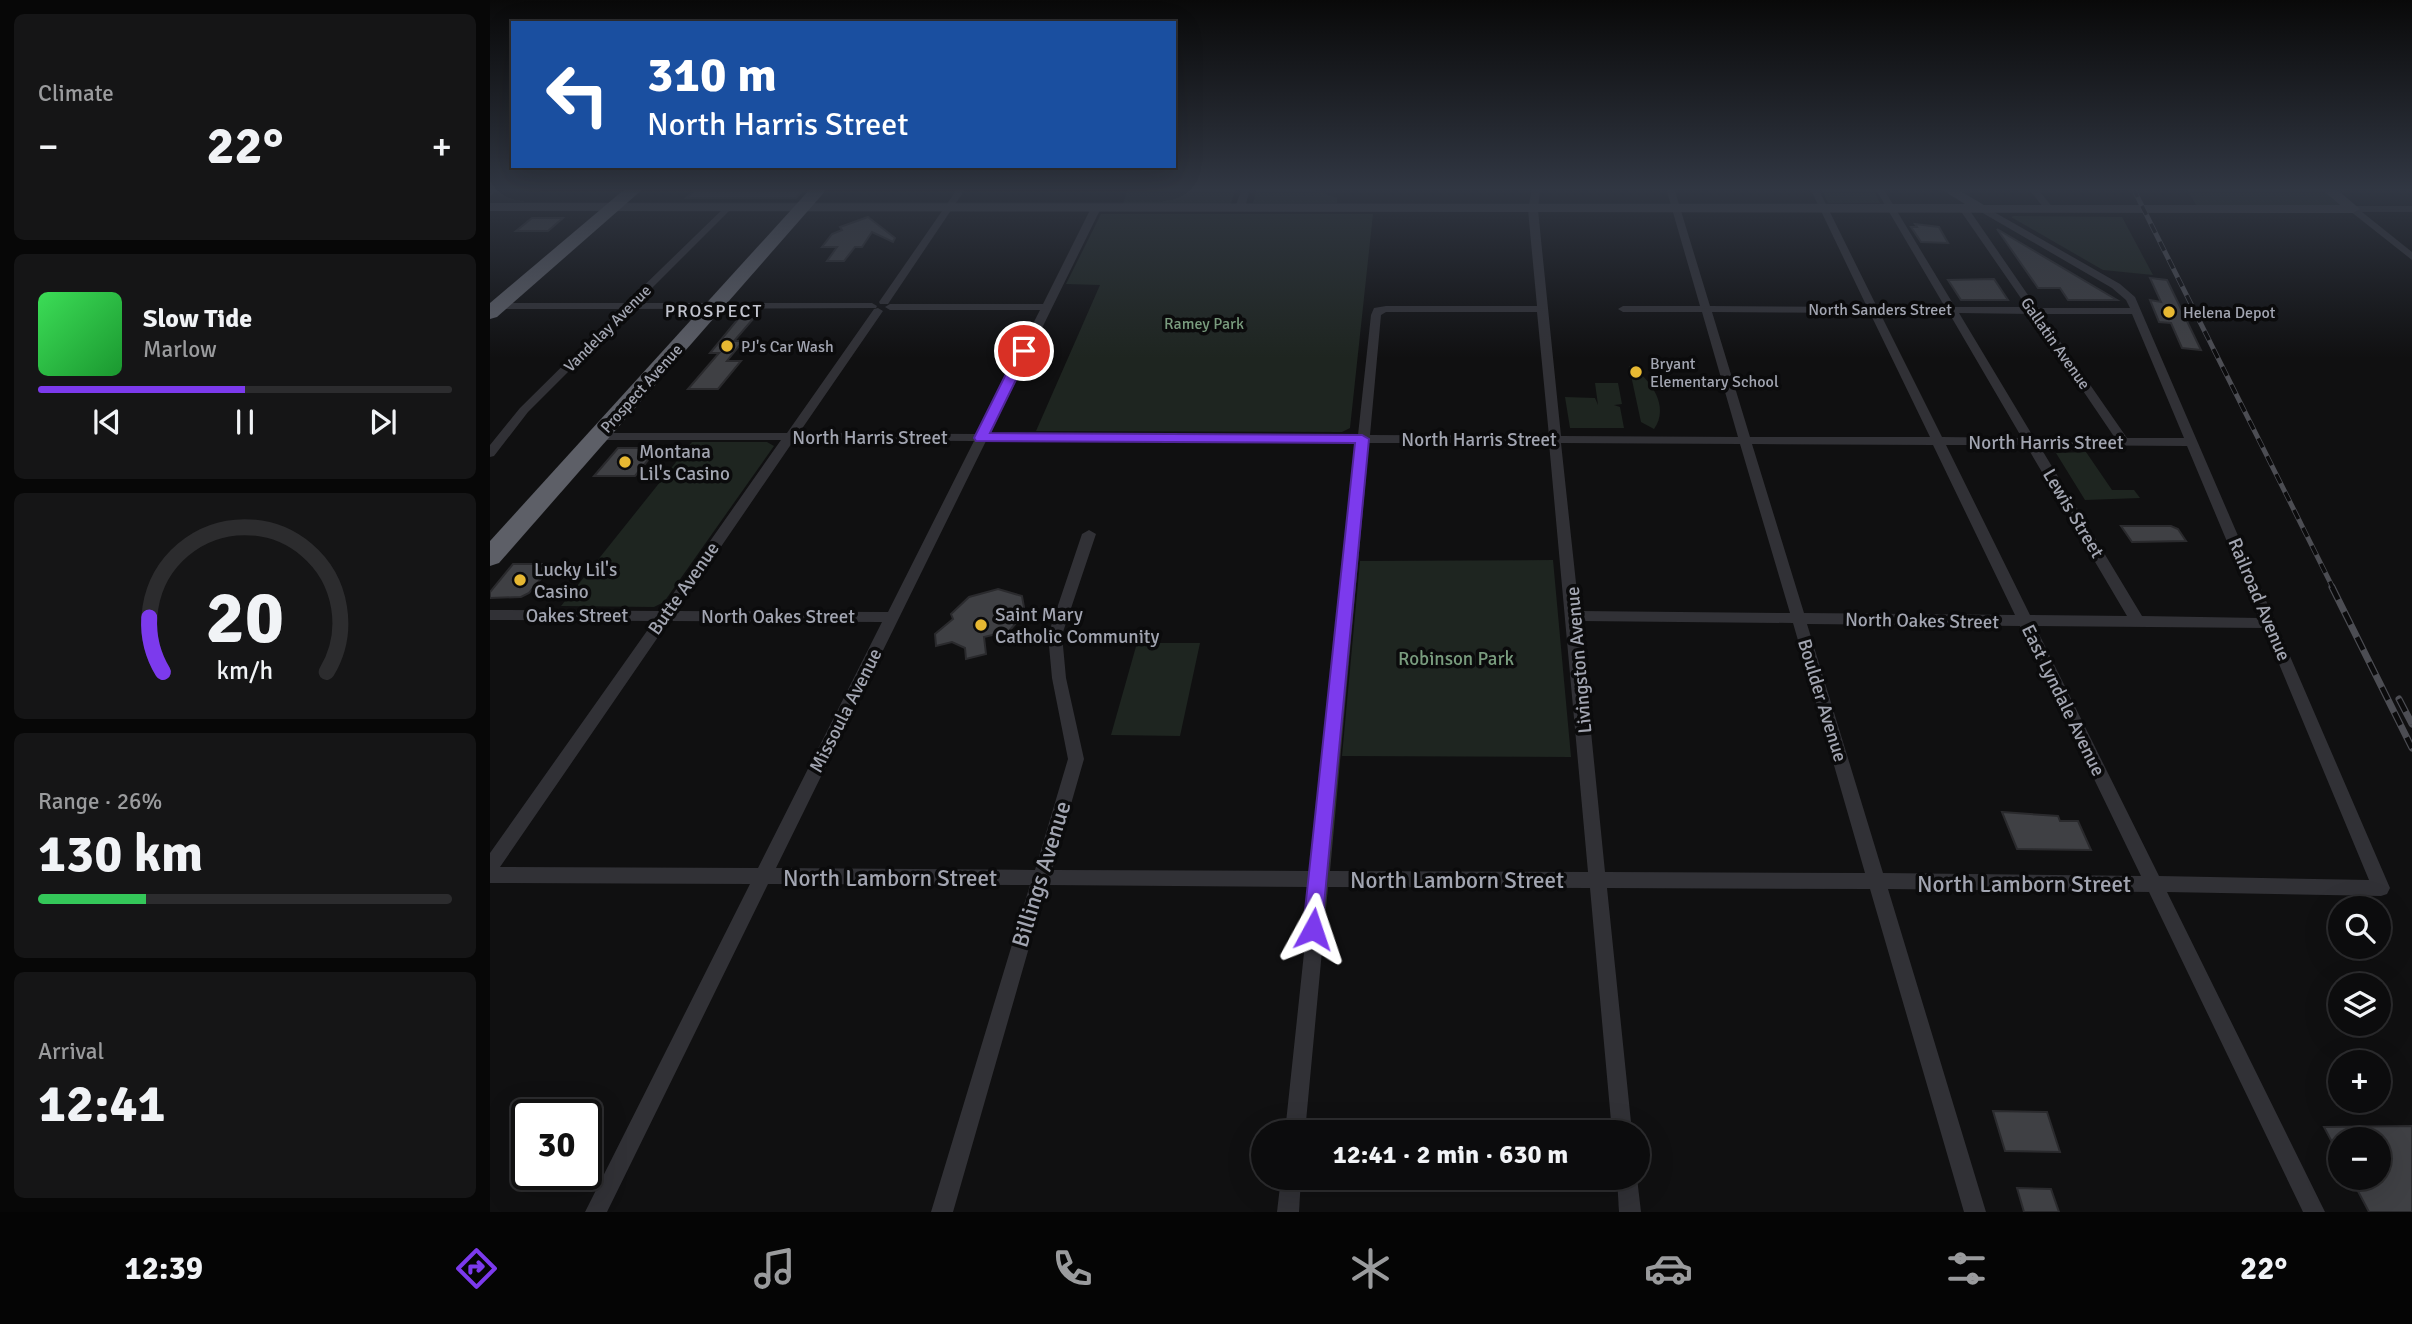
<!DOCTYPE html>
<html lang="en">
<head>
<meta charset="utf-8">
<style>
	body { margin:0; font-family:Signika,sans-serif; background:#151516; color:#f1f3f6; height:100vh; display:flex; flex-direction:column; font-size:26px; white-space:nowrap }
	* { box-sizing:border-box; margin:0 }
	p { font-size:23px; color:#9a9b9d }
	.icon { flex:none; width:38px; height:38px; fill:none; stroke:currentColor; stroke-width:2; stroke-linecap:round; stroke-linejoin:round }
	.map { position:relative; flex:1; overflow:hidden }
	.details { display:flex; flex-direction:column; gap:14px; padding:14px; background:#070707; width:490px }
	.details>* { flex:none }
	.banner { position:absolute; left:21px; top:21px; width:665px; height:147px; border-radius:0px; box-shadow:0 7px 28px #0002,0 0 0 2px #2c2c2e; background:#1a4fa0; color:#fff; overflow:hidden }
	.buttons { position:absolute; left:1838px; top:896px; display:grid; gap:14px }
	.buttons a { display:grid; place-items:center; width:63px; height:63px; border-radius:50%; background:#0c0c0d; box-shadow:0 7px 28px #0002,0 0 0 2px #2c2c2e; font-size:35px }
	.speed { position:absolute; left:21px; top:1099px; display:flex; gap:14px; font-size:35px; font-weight:700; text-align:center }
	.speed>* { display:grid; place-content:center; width:91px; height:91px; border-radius:50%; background:#0c0c0d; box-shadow:0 7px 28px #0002,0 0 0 2px #2c2c2e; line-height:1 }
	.speed .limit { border:4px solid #111; border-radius:10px; background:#fff; color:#111 }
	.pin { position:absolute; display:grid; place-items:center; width:60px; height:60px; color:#fff; margin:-30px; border:4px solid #fff; border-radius:50%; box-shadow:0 2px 7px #0007 }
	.me { position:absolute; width:77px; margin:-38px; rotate:5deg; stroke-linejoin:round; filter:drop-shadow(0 0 5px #0008) }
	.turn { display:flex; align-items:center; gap:24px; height:147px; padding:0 21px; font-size:32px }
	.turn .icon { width:91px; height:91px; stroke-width:2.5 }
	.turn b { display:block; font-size:49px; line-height:60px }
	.big { font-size:52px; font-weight:700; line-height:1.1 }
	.details .card { flex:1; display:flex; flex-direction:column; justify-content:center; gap:10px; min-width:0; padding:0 24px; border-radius:10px; background:#151516 }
	.details .dial { align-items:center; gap:0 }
	.dial svg { height:182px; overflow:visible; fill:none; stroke:#2c2c2e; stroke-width:7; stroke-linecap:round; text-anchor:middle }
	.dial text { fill:#f1f3f6; stroke:none }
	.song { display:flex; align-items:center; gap:21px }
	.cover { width:84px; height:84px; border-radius:10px; background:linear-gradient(135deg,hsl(130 70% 55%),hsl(130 70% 35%)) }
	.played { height:7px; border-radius:4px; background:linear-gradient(90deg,#7c3aed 50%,#2c2c2e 50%) }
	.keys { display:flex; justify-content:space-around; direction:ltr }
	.heat { display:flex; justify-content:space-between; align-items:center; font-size:38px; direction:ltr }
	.charge { height:10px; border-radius:5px; background:linear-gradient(90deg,#34c759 26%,#2c2c2e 0) }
	.trip { position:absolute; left:761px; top:1120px; width:399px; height:70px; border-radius:35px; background:#0c0c0d; box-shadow:0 7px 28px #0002,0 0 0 2px #2c2c2e; font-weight:700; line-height:70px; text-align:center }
	.tabs { display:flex; height:112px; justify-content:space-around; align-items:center; background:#050505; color:#9a9b9d }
	.tabs .icon { width:49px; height:49px }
	.tabs .current { color:#7c3aed }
	.tabs b { font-size:32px; color:#f1f3f6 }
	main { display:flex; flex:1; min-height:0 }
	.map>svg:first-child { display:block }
	.green { fill:#1e2520 }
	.building { fill:#3f4044; stroke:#2a2a2d; stroke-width:2 }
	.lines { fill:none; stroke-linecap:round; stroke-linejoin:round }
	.street { fill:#313136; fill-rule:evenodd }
	.secondary { fill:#3f4046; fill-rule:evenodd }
	.highway { fill:#5d5f67; fill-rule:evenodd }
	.rail-far1-casing { stroke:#4c4d53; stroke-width:5 }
	.rail-casing { stroke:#4c4d53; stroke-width:7 }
	.rail-far1 { stroke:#0b0b0c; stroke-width:3.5; stroke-dasharray:10; stroke-linecap:butt }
	.rail { stroke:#0b0b0c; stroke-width:4.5; stroke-dasharray:14; stroke-linecap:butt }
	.route { fill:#7c3aed; stroke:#51269a; stroke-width:2 }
	.poi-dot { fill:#e7b832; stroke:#0b0b0c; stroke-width:2.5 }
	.labels { text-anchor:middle; stroke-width:7; stroke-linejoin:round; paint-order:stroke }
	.far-street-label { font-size:16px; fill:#a2a5b1; stroke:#0b0b0c }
	.far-poi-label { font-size:16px; fill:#a2a5b1; stroke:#0b0b0c; text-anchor:start }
	.far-park-label { font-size:16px; fill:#799c7e; stroke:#0b0b0c }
	.far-neighbourhood-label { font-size:18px; letter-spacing:2px; fill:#c2c4ce; stroke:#0b0b0c }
	.street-label { font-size:19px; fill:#a2a5b1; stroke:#0b0b0c }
	.poi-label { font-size:19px; fill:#a2a5b1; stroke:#0b0b0c; text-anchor:start }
	.park-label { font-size:19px; fill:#799c7e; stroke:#0b0b0c }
	.near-street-label { font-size:23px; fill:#a2a5b1; stroke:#0b0b0c }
</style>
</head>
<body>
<main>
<section class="details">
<div class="card"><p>Climate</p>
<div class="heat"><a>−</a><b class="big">22°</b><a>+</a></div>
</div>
<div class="card">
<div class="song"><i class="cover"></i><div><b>Slow Tide</b><p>Marlow</p></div></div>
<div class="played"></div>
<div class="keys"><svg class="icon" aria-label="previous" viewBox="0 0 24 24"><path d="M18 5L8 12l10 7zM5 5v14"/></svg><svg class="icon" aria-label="pause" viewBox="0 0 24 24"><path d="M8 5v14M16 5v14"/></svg><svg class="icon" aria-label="next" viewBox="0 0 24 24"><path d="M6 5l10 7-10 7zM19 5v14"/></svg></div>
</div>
<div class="card dial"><svg viewBox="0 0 100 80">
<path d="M14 69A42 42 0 1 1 86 69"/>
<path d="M14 69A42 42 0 0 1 8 45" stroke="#7c3aed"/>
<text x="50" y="56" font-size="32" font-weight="700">20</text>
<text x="50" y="72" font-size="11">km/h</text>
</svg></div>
<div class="card"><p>Range · 26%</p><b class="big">130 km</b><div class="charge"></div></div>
<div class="card"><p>Arrival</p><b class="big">12:41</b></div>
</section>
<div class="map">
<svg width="1922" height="1212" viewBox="0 0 1922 1212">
	<rect width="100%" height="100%" fill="#101011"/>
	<!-- green -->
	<g class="green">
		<polygon points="638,188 746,188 741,204 633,204"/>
		<polygon points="767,188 819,188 847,198 847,203 763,203"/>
		<polygon points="1331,188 1382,188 1390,203 1338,203"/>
		<polygon points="1696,188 1831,188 1851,206 1708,208"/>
		<polygon points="611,214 883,214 860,428 852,432 546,431 610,285 576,284"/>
		<polygon points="1524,216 1632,217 1663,275 1613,270 1521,217"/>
		<path d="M1139,366c22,12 41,41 25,63l-13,-7z"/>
		<polygon points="1105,383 1128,383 1132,404 1124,405 1130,407 1134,428 1080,428 1075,397 1105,398 1108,405"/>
		<polygon points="202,442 277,442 284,446 174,602 164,607 71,606"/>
		<polygon points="1596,452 1622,490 1644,490 1650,498 1595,500 1566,453"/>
		<polygon points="1063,560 1081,757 852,756 870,561"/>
		<polygon points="647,643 710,643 690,736 621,735"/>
	</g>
	<!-- building -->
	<g class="building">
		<polygon points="207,188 316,188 306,198 196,198"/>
		<polygon points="378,217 405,238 403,242 382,232 372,247 365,247 354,261 337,261 347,247 332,247 342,234 352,230 350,227"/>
		<polygon points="42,218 73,218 58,231 26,231"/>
		<polygon points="1425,224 1449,227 1458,243 1431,242 1421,227 1427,227"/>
		<polygon points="1507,229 1627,300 1578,300 1570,288 1548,288"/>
		<polygon points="1660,278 1677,280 1711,350 1692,348 1681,323 1669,322 1660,300 1671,302"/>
		<polygon points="1504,279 1518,300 1471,300 1458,280"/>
		<polygon points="248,319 263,319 244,341 253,341 237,361 251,361 228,389 198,389 229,353 220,353"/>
		<polygon points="128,448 168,448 145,476 104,476"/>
		<polygon points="1631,526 1681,526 1688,529 1696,541 1642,542"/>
		<polygon points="23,564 58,564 56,567 61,567 39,593 31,597 0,598 0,592"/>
		<polygon points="508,589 532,596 535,613 519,631 494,637 496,654 476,659 475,648 462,642 446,646 445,634 463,619 461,614 479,597"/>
		<polygon points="1512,812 1568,816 1570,821 1588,821 1601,850 1527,849"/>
		<polygon points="1503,1111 1557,1112 1570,1152 1515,1151"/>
		<polygon points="1922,1126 1922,1212 1879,1212 1861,1178 1888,1178 1888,1139 1850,1139 1850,1157 1834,1127"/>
		<polygon points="1527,1188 1561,1189 1569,1212 1534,1212"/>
	</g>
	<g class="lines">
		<!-- street -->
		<g class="street">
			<polygon points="1,188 11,188 0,196"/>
			<polygon points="468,188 476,188 398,304 390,304 389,302"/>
			<polygon points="752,188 760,188 755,208 750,211 745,208"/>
			<path d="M1042,188h8l-2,22 23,226 177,1 -36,-125h-79l-5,-3 5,-3h77l-34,-118h8l36,118 157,1 -57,-119h8l59,119h68l-70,-119h8l72,119h72l-67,-97 5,-3 3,1 69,100h93l-4,-8 -14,-12 -131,-76v-4h6l133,76 15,13 255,591 -3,6 -6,2 -214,-4 158,320h-22l-154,-320 -261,-3 98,323h-22l-94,-323 -263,-1 25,244h-20l-22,-244 -262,-1 -23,245h-20l26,-245 -264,-2 -94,327h-22l99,-327 -262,-1 -161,328h-22l165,-328 -260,-1v-30l164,-232 -164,-1v-10l171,1 120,-171h-184l-4,-1v-6h194l87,-124 4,-1 5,3 -84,122 178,1 63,-124h-150l-5,-3 5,-3h153l48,-96 5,-3 5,3 -111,226 368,1 13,-120 3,-7 12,-2h151l-9,-96zM896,312h151l12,124 -179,-1 11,-120zM1222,312l158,1 60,124h-180zM1390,313h69l73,125 -80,-1zM1469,313l72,1 84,124h-81zM1551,314h91l52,124h-57zM304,440l180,1 -86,171 -211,-1zM496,441l371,2 -45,428 -260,-1 32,-111 -18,-81 -4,-43 34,-101 -7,-4 -7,4 -34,101 4,43 16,81 -33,111 -259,-2zM879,443h180l39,429 -258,-1zM1071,443l179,1 50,169 -211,-2zM1262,444l181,1 82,170 -211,-2zM1456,445h80l101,171 -97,-1zM1549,445l148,1 72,172 -117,-2zM179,621l213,1 -124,246 -258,-1zM1090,621l213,2 72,250 -260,-1zM1317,624l213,2 121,250 -258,-3zM1545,626l229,2 105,252 -210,-4z"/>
			<polygon points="1538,188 1547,188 1563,208 1563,212 1557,212"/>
			<polygon points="238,204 243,207 147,303 382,303 387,306 386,308 141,309 38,412 4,456 0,457 0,445 30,408 130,309 0,309 0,303 136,303"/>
			<polygon points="1863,206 1922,206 1922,212 1872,212 1922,252 1922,260 1860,211 1860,207"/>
			<polygon points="791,1178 811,1178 809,1212 787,1212"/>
			<polygon points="1127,1178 1147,1178 1151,1212 1129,1212"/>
		</g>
		<!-- secondary -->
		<polygon class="secondary" points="1449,188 1465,188 1494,205 1850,205 1830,188 1845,188 1870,209 1863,213 0,211 0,203 1475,204"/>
		<!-- highway -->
		<g class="highway">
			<polygon points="136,188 154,188 7,317 0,319 0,303"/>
			<polygon points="321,188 338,188 9,563 0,566 0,541"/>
		</g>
		<!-- rail-far1 casing -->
		<g class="rail-far1-casing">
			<polyline id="rail-far1" points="1643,188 1843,588"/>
		</g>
		<!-- rail casing -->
		<g class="rail-casing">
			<g id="rail">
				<polyline points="1842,587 1922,748"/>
				<polyline points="1909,699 1922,724"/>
			</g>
		</g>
		<!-- rail-far1 -->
		<use href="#rail-far1" class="rail-far1"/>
		<!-- rail -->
		<use href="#rail" class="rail"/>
	</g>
	<!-- sky -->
	<linearGradient id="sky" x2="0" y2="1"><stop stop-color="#090909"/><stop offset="0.53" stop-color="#313743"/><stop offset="1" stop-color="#313743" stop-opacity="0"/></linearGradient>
	<rect width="1922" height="358" fill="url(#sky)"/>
	<!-- route -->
	<polygon class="route" points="529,348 540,351 500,433 872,435 879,439 831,936 823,939 816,936 813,929 865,443 486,441 484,438"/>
	<!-- markers -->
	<g class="poi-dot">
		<circle cx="1679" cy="312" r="7"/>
		<circle cx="237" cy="346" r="7"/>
		<circle cx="1146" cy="372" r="7"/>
		<circle cx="135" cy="462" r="7"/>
		<circle cx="30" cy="580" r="7"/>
		<circle cx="491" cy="625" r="7"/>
	</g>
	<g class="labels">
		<!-- far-street labels -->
		<g class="far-street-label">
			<text x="1390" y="315">North Sanders Street</text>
			<text transform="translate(117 328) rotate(-45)" y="6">Vandelay Avenue</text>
			<text transform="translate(1566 343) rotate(55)" y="6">Gallatin Avenue</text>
			<text transform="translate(151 388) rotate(-48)" y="6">Prospect Avenue</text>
		</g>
		<!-- far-poi labels -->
		<g class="far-poi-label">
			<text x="1693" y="318">Helena Depot</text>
			<text x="251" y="352">PJ's Car Wash</text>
			<text x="1160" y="369">Bryant<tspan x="1160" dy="18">Elementary School</tspan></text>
		</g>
		<!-- far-park labels -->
		<g class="far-park-label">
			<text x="714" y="329">Ramey Park</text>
		</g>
		<!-- far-neighbourhood labels -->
		<g class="far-neighbourhood-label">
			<text x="224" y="317">PROSPECT</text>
		</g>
		<!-- street labels -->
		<g class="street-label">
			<text x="380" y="444">North Harris Street</text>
			<text x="989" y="446">North Harris Street</text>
			<text x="1556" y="449">North Harris Street</text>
			<text transform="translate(1584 513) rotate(59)" y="7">Lewis Street</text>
			<text transform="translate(193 588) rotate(-55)" y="7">Butte Avenue</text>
			<text transform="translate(1770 599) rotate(67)" y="7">Railroad Avenue</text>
			<text x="87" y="622">Oakes Street</text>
			<text x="288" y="623">North Oakes Street</text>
			<text transform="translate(1432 620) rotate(1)" y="7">North Oakes Street</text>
			<text transform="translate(1088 660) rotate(-95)" y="7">Livingston Avenue</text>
			<text transform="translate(1333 700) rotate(73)" y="7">Boulder Avenue</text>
			<text transform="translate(1574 700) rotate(64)" y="7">East Lyndale Avenue</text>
			<text transform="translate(355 710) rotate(-63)" y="7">Missoula Avenue</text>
		</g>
		<!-- poi labels -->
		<g class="poi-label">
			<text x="149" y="458">Montana<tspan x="149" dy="22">Lil's Casino</tspan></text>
			<text x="44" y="576">Lucky Lil's<tspan x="44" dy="22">Casino</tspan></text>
			<text x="505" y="621">Saint Mary<tspan x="505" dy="22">Catholic Community</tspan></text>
		</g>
		<!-- park labels -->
		<g class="park-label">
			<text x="966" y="665">Robinson Park</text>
		</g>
		<!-- near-street labels -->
		<g class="near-street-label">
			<text transform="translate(551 874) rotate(-73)" y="8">Billings Avenue</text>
			<text x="400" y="886">North Lamborn Street</text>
			<text x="967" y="888">North Lamborn Street</text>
			<text x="1534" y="892">North Lamborn Street</text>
		</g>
	</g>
</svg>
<div class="buttons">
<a><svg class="icon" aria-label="search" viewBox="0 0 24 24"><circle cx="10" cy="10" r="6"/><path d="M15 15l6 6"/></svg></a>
<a><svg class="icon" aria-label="layers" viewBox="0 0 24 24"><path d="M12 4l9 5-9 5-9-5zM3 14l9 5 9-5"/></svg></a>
<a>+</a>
<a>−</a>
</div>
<div class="speed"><div class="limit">30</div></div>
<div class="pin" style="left:534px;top:351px;background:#d93025"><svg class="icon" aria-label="arrive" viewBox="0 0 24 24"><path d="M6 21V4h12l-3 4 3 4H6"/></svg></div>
<svg class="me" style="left:823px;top:929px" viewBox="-20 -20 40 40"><path d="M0-17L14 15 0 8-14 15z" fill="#7c3aed" stroke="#fff" stroke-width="4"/></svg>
<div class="trip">12:41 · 2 min · 630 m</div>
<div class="banner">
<div class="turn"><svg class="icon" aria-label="left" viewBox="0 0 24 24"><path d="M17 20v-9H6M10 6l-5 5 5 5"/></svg><div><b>310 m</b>North Harris Street</div></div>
</div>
</div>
</main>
<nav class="tabs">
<b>12:39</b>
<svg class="icon current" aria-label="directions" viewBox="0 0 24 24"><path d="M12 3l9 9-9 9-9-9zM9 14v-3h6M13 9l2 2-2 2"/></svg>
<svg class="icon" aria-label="music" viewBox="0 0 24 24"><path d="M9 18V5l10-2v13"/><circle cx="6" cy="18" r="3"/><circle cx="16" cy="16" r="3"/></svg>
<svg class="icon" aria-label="phone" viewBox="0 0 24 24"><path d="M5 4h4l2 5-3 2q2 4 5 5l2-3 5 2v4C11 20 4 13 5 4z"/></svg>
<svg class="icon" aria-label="climate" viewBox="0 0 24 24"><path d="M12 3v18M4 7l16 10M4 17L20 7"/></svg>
<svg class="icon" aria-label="car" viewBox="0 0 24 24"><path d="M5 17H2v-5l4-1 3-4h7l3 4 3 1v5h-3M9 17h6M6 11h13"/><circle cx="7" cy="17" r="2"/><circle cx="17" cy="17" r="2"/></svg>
<svg class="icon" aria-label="filters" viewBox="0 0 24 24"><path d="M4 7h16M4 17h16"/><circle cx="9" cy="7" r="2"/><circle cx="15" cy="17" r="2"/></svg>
<b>22°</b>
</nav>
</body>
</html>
